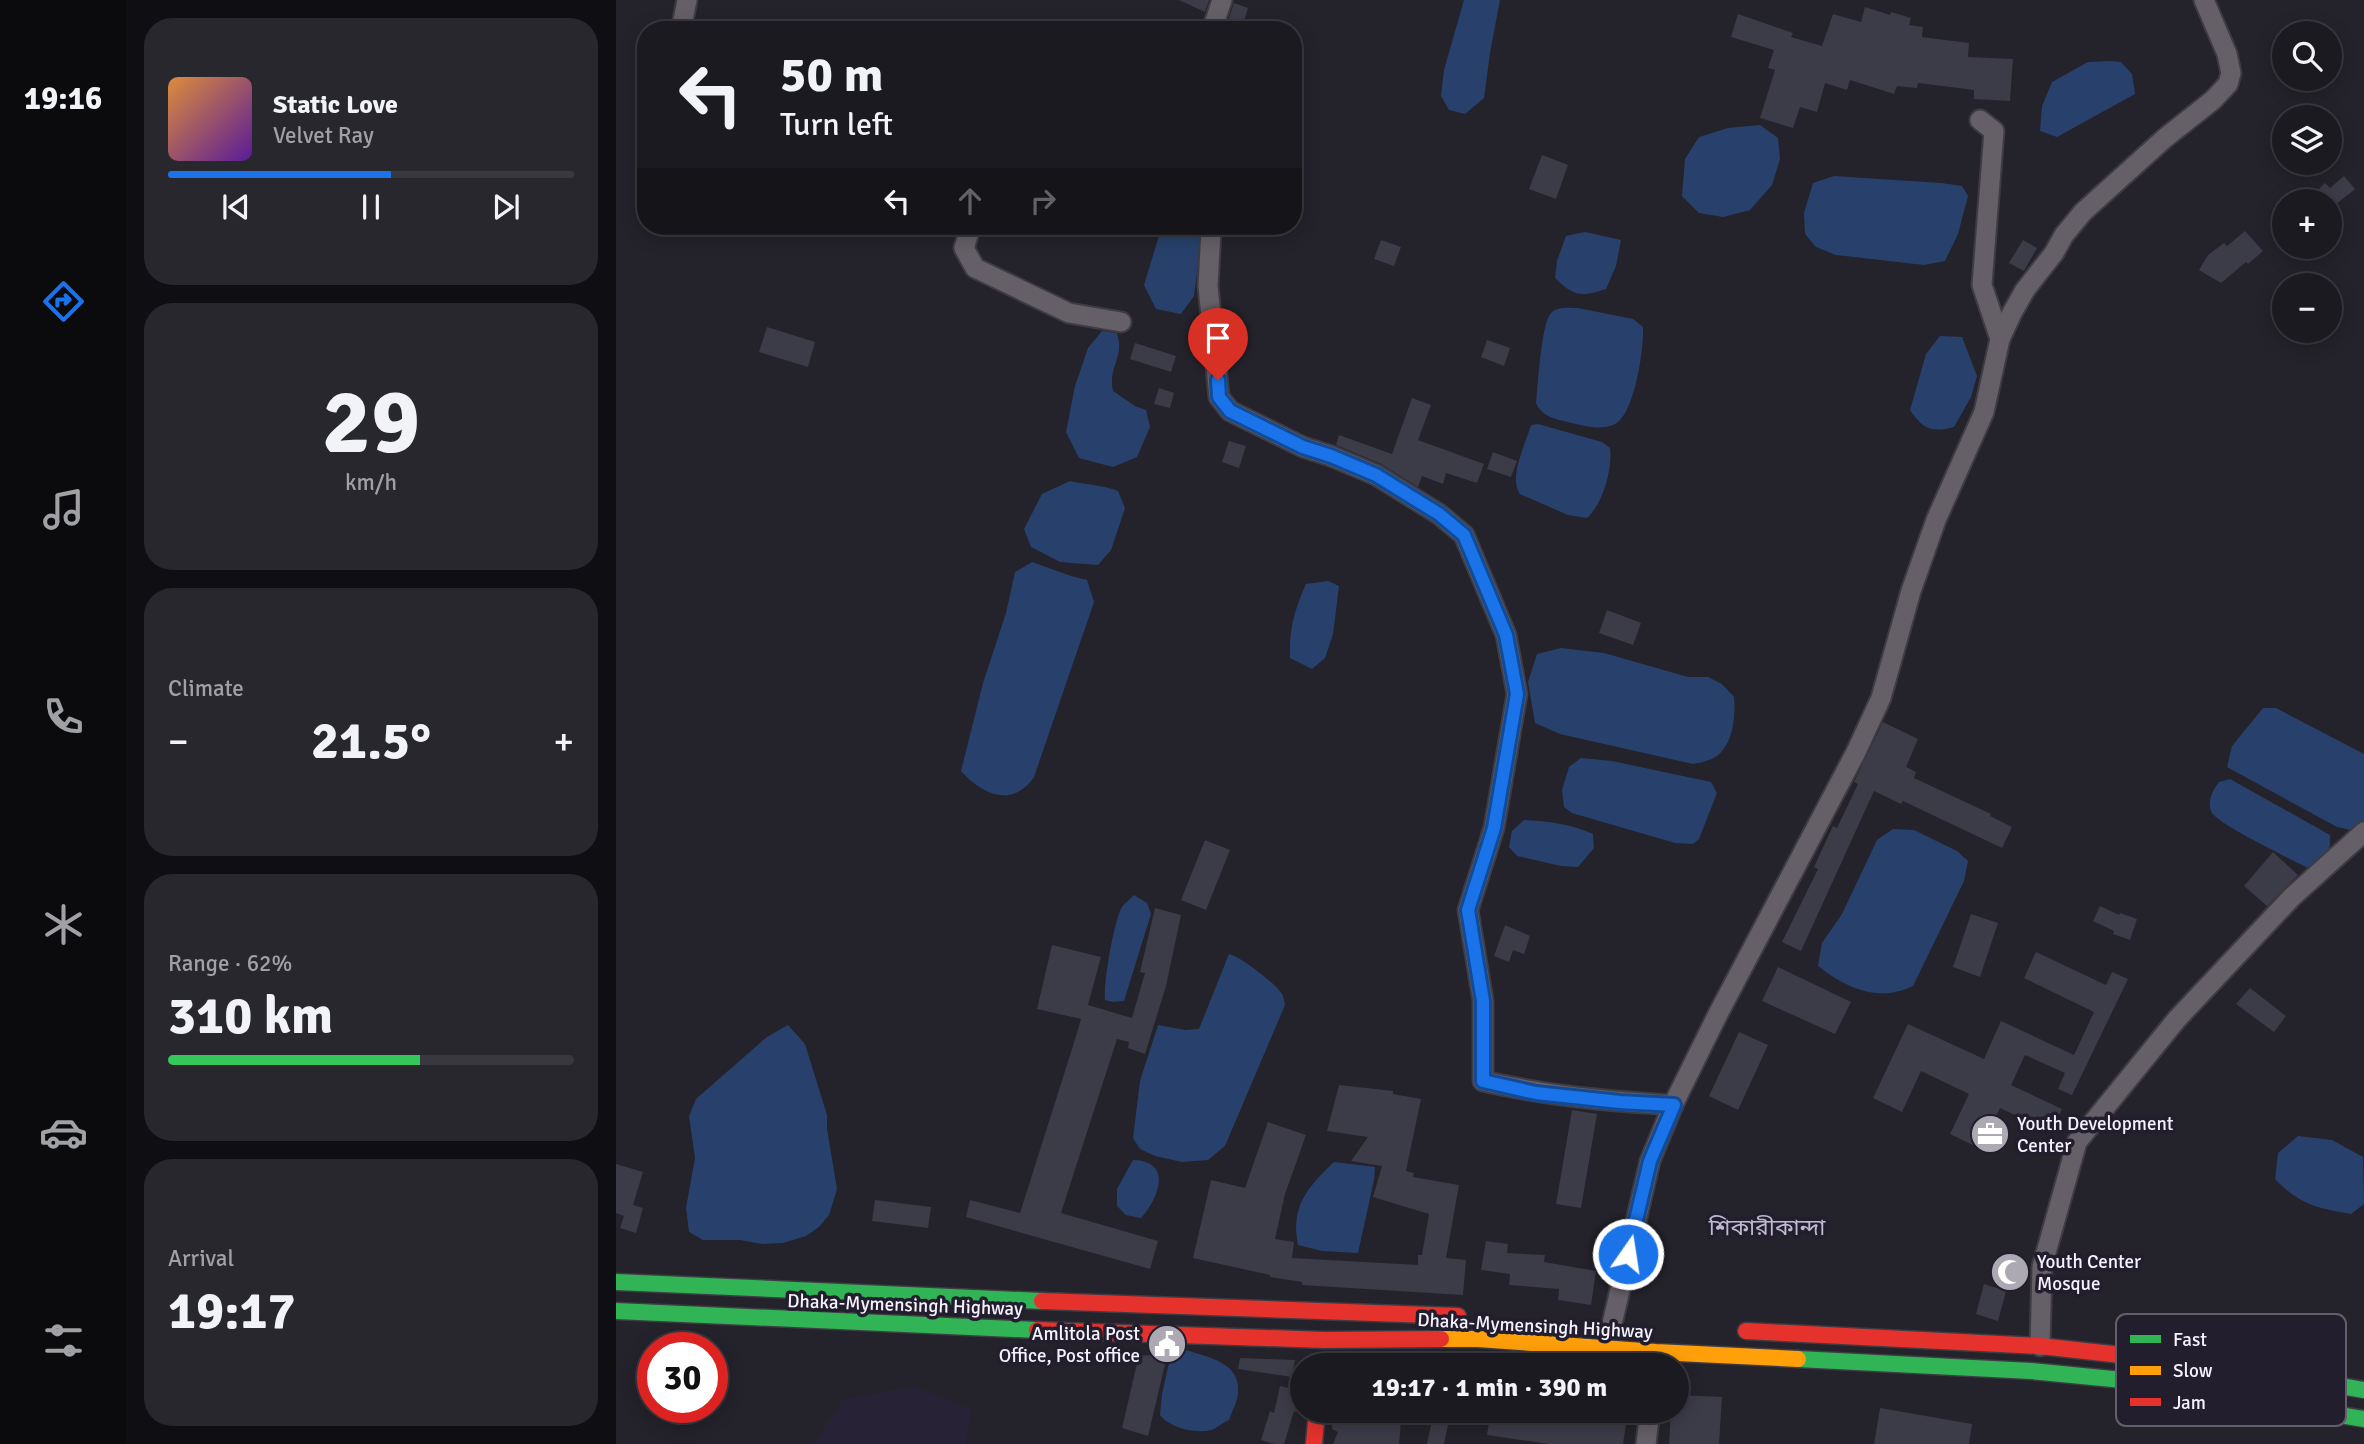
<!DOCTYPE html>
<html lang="en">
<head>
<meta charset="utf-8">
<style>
	body { margin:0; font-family:Signika,"Noto Sans Bengali",sans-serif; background:#28272d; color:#f1f3f6; height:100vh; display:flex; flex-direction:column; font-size:26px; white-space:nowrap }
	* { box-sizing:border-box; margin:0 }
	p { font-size:23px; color:#a0a1a5 }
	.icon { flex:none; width:38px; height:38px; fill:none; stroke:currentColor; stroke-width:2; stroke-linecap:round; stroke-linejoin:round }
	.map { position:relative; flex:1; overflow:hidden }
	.details { display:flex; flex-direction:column; gap:18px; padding:18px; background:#0f0e12; width:490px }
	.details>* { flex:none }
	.top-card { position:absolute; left:21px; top:21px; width:665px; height:214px; border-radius:28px; box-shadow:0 4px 18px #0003,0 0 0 2px #39383e; background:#1b1a20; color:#f1f3f6; overflow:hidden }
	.tools { position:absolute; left:1656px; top:21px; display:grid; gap:14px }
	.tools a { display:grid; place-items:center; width:70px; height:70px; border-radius:50%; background:#1b1a20; box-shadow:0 4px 18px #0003,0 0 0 2px #39383e; font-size:35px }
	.speed { position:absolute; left:21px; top:1332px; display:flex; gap:14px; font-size:35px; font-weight:700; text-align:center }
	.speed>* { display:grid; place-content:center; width:91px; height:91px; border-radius:50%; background:#1b1a20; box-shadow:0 4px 18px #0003,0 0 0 2px #39383e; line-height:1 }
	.speed .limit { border:10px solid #d22; background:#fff; color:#111 }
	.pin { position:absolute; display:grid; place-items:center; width:60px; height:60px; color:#fff; margin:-72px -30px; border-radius:50% 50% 50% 0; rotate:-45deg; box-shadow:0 0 7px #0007 }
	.pin .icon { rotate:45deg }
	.me { position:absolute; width:77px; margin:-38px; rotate:13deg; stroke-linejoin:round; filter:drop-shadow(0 0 5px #0008) }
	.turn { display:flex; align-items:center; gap:24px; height:147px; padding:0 28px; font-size:32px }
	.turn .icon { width:91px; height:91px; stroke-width:2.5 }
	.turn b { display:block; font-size:49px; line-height:60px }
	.lanes { display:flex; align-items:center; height:66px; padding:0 28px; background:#0003; justify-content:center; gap:35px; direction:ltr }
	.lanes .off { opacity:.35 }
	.big { font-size:52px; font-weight:700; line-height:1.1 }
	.details .card { flex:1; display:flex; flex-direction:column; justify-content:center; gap:10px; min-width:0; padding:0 24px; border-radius:28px; background:#28272d }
	.details .dial { align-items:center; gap:0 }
	.dial b { font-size:91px; line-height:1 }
	.song { display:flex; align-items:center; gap:21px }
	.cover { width:84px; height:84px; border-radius:10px; background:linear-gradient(135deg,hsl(30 70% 55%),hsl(270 70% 35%)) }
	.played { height:7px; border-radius:4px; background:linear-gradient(90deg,#1a73e8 55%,#39383e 55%) }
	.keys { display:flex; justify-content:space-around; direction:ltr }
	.heat { display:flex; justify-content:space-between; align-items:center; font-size:38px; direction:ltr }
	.charge { height:10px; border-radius:5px; background:linear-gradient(90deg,#34c759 62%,#39383e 0) }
	.trip { position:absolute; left:674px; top:1353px; width:399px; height:70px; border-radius:35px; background:#1b1a20; box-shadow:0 4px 18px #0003,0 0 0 2px #39383e; font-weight:700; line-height:70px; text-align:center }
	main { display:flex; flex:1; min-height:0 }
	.tab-bar { display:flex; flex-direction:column; width:126px; justify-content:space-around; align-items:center; background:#0b0a0d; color:#a0a1a5 }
	.tab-bar .icon { width:49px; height:49px }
	.tab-bar .on { color:#1a73e8 }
	.tab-bar b { font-size:32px; color:#f1f3f6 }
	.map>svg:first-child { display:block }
	.built { fill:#282236 }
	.water { fill:#28416c }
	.building { fill:#3c3b48 }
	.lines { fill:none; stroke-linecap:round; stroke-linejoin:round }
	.street-casing { stroke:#3e3c42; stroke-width:23 }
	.fast-casing { stroke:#3e3c42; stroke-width:19 }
	.slow-casing { stroke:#3e3c42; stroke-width:19 }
	.jam-casing { stroke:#3e3c42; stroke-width:19 }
	.street { stroke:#655f67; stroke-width:19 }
	.fast { stroke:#30b455; stroke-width:16 }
	.slow { stroke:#ff9f0a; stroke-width:16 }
	.jam { stroke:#e5322d; stroke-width:16 }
	.route-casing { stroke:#114b97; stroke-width:18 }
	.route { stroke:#1a73e8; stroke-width:12 }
	.labels { text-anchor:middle; stroke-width:7; stroke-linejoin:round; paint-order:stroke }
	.poi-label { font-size:19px; fill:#f5f2fd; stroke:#231e2e; text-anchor:start }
	.street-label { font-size:19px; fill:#f5f2fd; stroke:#231e2e }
	.quarter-label { font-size:23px; fill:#c0bad0; stroke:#231e2e }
	.key { fill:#231e2e; stroke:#625e6c; stroke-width:2 }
	.key-label { font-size:19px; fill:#f5f2fd }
</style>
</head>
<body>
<main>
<nav class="tab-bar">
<b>19:16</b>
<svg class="icon on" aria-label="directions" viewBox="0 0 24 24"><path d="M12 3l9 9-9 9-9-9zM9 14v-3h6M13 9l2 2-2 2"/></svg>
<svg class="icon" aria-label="music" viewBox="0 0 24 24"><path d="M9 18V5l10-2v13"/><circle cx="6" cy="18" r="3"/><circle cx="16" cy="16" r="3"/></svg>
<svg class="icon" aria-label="phone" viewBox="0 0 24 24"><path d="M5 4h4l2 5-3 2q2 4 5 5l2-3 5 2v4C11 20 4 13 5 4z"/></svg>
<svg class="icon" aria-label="climate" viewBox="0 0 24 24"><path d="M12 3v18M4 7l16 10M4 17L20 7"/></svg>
<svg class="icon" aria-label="car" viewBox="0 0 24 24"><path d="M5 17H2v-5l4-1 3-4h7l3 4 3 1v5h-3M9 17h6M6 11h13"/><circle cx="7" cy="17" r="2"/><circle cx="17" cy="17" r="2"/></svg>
<svg class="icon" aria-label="filters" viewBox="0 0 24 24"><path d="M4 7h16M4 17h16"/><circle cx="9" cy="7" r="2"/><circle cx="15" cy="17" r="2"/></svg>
</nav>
<section class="details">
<div class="card">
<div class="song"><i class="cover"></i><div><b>Static Love</b><p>Velvet Ray</p></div></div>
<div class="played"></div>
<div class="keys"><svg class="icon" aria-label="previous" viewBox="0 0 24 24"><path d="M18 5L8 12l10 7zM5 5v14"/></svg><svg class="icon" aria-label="pause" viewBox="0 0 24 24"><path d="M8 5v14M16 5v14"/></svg><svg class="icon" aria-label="next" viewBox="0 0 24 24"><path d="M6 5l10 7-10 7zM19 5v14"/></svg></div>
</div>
<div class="card dial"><b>29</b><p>km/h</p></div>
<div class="card"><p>Climate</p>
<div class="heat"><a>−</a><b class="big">21.5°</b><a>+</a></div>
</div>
<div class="card"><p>Range · 62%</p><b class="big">310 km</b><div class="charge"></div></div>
<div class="card"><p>Arrival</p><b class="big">19:17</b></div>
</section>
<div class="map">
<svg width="1748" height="1444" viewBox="0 0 1748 1444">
	<rect width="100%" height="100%" fill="#24222a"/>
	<!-- built -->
	<polygon class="built" points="298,1386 356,1409 350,1444 198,1444 227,1399"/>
	<!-- water -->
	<g class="water">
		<polygon points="848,0 884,0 874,53 868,98 849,114 833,110 825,96 828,70"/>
		<polygon points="1494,61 1505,62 1516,74 1519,94 1441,137 1424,131 1426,106 1436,82 1472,62"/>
		<polygon points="1144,125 1162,138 1164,159 1156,185 1134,210 1107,217 1083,213 1066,196 1069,159 1083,137 1112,128"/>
		<polygon points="1218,176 1325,183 1346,186 1352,196 1342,234 1329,261 1308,265 1220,255 1200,247 1189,234 1188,213 1197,183"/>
		<polygon points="546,226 579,226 586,235 578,296 565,314 540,309 528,285"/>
		<path d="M969,232l36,8 -5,26 -10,23c-24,8 -32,8 -51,-11l2,-17 9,-25z"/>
		<path d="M962,308l55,11 10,8c1,21 -8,87 -28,97 -14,7 -30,2 -43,-1 -16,-4 -29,-5 -36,-20 2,-18 5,-79 15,-90 6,-7 19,-5 27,-5z"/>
		<path d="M486,331l15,2c8,25 -9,32 -4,58l22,15 11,4 4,17 -13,30 -24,10 -34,-9 -13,-26 9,-46 13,-38z"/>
		<path d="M1324,336l22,1 15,39 -6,21 -17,30c-23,6 -31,2 -44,-17l16,-56z"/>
		<path d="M922,424l64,18 8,6c3,19 -7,56 -23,70l-19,-3 -48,-21c-12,-16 6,-51 11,-69z"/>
		<path d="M454,481c17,4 33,4 48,10l7,17 -14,42 -13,15 -38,-3 -29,-15 -7,-18 18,-35z"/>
		<path d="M416,562l39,14 16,4 7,22 -60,175c-21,31 -52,18 -73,-6l22,-88 23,-70 9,-41z"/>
		<path d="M712,581l11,5 -6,48 -8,24 -13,11 -22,-11c-1,-29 4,-47 16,-74z"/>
		<path d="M945,648l43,5 84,24h20l14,7 12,13c2,20 -1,55 -25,63 -5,2 -11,3 -16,4l-133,-30 -25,-11 -7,-41 9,-28z"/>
		<polygon points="1647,708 1660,708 1748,754 1748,829 1744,832 1721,827 1611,767 1616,746"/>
		<polygon points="965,758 996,761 1095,782 1101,793 1083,839 1077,844 1059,843 956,813 948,807 946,790 953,767"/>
		<path d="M1614,779l100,56c2,18 -7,25 -20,34 -19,-10 -89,-43 -98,-56 -6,-11 1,-23 7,-31z"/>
		<path d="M908,820c25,1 46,4 69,14l1,14 -16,19 -17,-1 -44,-10 -8,-9 3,-16z"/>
		<path d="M1277,829l21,1 43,21 11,10 -4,20 -51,105c-34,17 -67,2 -95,-20l4,-23 20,-29 35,-74z"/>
		<path d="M518,895l13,8 4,11 -27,87 -11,1 -8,-2c-2,-16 9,-80 17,-93 3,-4 9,-9 12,-12z"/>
		<path d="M613,954c11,2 47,30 53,40 2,3 2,7 3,11l-60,141 -17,14 -26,2 -27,-6 -15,-7 -7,-11 7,-57 18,-56 27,5 14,-1z"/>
		<polygon points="172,1025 189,1044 211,1115 211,1129 221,1189 213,1215 203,1227 190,1236 167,1243 146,1244 124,1240 87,1240 73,1232 70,1208 79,1158 73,1116 80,1099 151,1037"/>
		<path d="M1682,1136l34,4 31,17 1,47 -13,10c-32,-5 -53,-10 -76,-35l3,-26z"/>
		<path d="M517,1160c40,1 26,38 8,58l-15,-3 -9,-9v-17z"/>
		<path d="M718,1162l41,5 -1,13 -16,73 -36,-2 -24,-6c-8,-39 10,-58 36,-83z"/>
		<path d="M570,1350c22,7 55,13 52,42 0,9 -6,19 -9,28 -5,2 -10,6 -15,9 -16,6 -44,-1 -54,-14l2,-21 9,-40z"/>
	</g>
	<!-- building -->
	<g class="building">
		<polygon points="563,0 593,0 589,12"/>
		<polygon points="618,3 632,8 626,28 611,24"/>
		<polygon points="1249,7 1274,15 1275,12 1295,18 1293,25 1307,27 1306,37 1353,43 1352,57 1397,59 1394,101 1358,99 1358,90 1302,83 1301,88 1281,86 1278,94 1234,80 1231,90 1209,83 1201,112 1184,107 1177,128 1144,118 1159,70 1152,68 1158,50 1115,37 1122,14 1177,33 1175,37 1206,46 1217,14 1245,22"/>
		<polygon points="926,155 952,165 940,199 913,189"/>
		<polygon points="1728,176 1739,189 1713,210 1713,201 1705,201 1698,194 1709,183 1714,188"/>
		<polygon points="1629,231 1647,251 1632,264 1630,262 1605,283 1583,270 1592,255 1608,243 1611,246"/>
		<polygon points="765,240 785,247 778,266 758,259"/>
		<polygon points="1407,240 1421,248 1408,271 1393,263"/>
		<polygon points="151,327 199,342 192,367 143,352"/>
		<polygon points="871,340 894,348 888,366 865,357"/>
		<polygon points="519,343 560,356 555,372 514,359"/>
		<polygon points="543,388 558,393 554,408 538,404"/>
		<polygon points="796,398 815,405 802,440 868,464 861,483 830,473 827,484 806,476 802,487 765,464 720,445 723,435 776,454"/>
		<polygon points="613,441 630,446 623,468 606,462"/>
		<polygon points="877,452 901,461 895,477 871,469"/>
		<polygon points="991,610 1025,623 1017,645 983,633"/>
		<polygon points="1267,722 1302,739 1290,767 1300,772 1298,778 1375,814 1374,816 1396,827 1386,848 1287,801 1285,804 1258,791 1185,951 1166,942 1202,869 1198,867 1217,826 1221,828 1242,784 1238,782"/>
		<polygon points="589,840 614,850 590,910 565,900"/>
		<polygon points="1657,852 1682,875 1651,906 1628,886"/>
		<polygon points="1484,906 1503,915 1504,913 1521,919 1514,940 1497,934 1498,931 1477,921"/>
		<polygon points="539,908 565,915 550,986 529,1054 512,1048 513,1042 501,1039 445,1213 542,1241 534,1269 350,1217 354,1200 404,1213 456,1049 465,1019 421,1009 436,945 485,957 472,1005 516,1018 529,973 524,972"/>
		<polygon points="1355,914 1382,923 1364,977 1337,967"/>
		<polygon points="889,925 914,936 908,954 897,950 893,962 878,956"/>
		<polygon points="1420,952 1490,985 1496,972 1512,979 1456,1095 1442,1089 1449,1073 1409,1055 1395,1085 1446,1109 1435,1132 1384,1108 1365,1149 1334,1134 1353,1094 1305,1071 1286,1112 1257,1098 1292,1024 1368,1059 1385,1021 1458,1055 1478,1012 1408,978"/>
		<polygon points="1162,967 1235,1002 1219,1034 1146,1001"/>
		<polygon points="1634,988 1670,1016 1658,1032 1620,1004"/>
		<polygon points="1123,1032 1152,1045 1122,1110 1093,1096"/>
		<polygon points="723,1085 777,1091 777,1094 805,1099 790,1171 798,1173 797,1177 843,1185 830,1258 850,1260 847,1295 686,1285 686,1282 654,1277 654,1275 577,1258 595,1180 629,1188 652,1122 690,1135 669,1194 659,1239 678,1242 676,1258 802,1265 802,1255 806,1255 813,1214 757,1197 766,1166 735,1161 752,1137 711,1131"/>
		<polygon points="956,1110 981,1114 965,1208 940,1204"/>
		<polygon points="0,1164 27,1172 17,1205 27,1208 20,1233 4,1228 8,1216 0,1213"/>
		<polygon points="259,1200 315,1207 312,1228 256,1221"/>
		<polygon points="870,1241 892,1244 891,1253 929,1255 928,1262 980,1271 975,1305 942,1300 943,1289 893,1285 894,1274 865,1270"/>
		<polygon points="1368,1284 1390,1291 1382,1321 1360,1314"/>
		<polygon points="523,1355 551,1356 532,1436 506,1428"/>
		<polygon points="624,1358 679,1360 676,1377 622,1369"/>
		<polygon points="664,1386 685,1391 680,1412 678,1411 668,1444 658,1444 645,1440 654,1411 658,1413"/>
		<polygon points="1060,1395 1106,1397 1103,1444 1053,1444 1055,1410 1060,1410"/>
		<polygon points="1264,1408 1356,1424 1353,1444 1258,1444"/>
		<polygon points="717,1410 740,1410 768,1419 769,1410 786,1410 783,1444 717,1444 722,1432 716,1429"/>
		<polygon points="875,1410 1012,1410 1007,1444 933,1444 871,1435"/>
		<polygon points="818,1411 834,1415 828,1444 811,1444"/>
	</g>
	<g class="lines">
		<!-- street casing -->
		<g class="street-casing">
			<g id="street">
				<polyline points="65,30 71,0"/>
				<polyline points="596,30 606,0"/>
				<polyline points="1364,120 1378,131 1366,285 1384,339"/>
				<polyline points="355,226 348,248 359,268 453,313 505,322"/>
				<path d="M594,226l1,4 -3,56 11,111 11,14 73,36 28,9 45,19 63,39 25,21 42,100 11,59 -23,134 -26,82 15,91v80c65,15 124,20 190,24"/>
				<polyline points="996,1324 1034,1161 1057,1105 1102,1014 1240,752 1265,698 1295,591 1320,520 1368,412 1384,339 1396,313 1409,290 1438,253 1448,235 1467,212 1549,138 1597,100 1612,84 1615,73 1611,54 1588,0"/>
				<polyline points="1424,1346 1426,1267 1461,1142 1561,1019 1676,897 1748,832"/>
				<polyline points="1030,1444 1034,1410"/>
			</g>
		</g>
		<!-- fast casing -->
		<g class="fast-casing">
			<g id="fast">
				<polyline points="0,1282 426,1301"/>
				<polyline points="0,1311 421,1330"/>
				<polyline points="1182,1359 1415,1371 1527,1382 1748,1419"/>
				<polyline points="1550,1360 1623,1368 1748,1390"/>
			</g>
		</g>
		<!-- slow casing -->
		<g class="slow-casing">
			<polyline id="slow" points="825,1339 862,1339 1040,1352 1182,1359"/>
		</g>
		<!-- jam casing -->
		<g class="jam-casing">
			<g id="jam">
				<polyline points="426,1301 842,1316"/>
				<polyline points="421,1330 708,1340 825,1339"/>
				<polyline points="1130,1331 1424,1346 1550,1360"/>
				<polyline points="698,1444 701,1410"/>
			</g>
		</g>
		<!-- street -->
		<use href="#street" class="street"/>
		<!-- fast -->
		<use href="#fast" class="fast"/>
		<!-- slow -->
		<use href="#slow" class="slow"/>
		<!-- jam -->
		<use href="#jam" class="jam"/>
	</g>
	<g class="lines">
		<!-- route casing -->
		<g class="route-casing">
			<polyline id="route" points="602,380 603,397 614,411 687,447 715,456 760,475 823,514 848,535 890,635 901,694 878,828 852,910 867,1001 867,1081 920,1093 1004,1102 1058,1105 1034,1161 1012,1254"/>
		</g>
		<!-- route -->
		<use href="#route" class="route"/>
	</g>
	<!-- icons -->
	<defs>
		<g id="office-disc" transform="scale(2.0125)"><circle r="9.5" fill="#aca9b3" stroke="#231e2e"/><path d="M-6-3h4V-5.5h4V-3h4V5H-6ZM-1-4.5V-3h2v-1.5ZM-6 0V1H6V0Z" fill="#fff"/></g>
		<g id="mosque-disc" transform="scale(2.0125)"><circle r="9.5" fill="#aca9b3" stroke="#231e2e"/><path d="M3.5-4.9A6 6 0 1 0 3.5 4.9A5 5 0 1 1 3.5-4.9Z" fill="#fff"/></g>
		<g id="civic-disc" transform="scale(2.0125)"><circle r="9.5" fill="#aca9b3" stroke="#231e2e"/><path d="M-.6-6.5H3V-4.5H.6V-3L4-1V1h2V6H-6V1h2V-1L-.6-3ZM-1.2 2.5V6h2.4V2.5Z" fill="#fff"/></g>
	</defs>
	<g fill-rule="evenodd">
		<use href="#office-disc" x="1374" y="1134"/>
		<use href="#mosque-disc" x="1394" y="1272"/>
		<use href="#civic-disc" x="551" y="1344"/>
	</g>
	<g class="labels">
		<!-- poi labels -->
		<g class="poi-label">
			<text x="1401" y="1130">Youth Development<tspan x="1401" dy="22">Center</tspan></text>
			<text x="1421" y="1268">Youth Center<tspan x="1421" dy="22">Mosque</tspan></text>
			<text x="524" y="1340" text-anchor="end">Amlitola Post<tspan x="524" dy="22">Office, Post office</tspan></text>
		</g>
		<!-- street labels -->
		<g class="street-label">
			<text transform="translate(289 1304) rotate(2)" y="7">Dhaka-Mymensingh Highway</text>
			<text transform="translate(919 1325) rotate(3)" y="7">Dhaka-Mymensingh Highway</text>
		</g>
		<!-- quarter labels -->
		<g class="quarter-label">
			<text x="1151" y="1235">শিকারীকান্দা</text>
		</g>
	</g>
	<!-- legend -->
	<rect x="1500" y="1314" width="230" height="112" rx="10" class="key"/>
	<rect x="1514" y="1335" width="31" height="8" fill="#30b455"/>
	<rect x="1514" y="1366" width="31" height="9" fill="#ff9f0a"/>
	<rect x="1514" y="1398" width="31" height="8" fill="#e5322d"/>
	<g class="key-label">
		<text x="1557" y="1346">Fast</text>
		<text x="1557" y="1377">Slow</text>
		<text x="1557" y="1409">Jam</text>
	</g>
</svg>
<div class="tools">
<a><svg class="icon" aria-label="search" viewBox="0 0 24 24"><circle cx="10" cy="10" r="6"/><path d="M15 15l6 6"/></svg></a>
<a><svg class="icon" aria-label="layers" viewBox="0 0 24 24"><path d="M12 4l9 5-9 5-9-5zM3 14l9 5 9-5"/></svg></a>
<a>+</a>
<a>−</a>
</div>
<div class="speed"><div class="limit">30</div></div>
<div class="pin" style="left:602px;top:380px;background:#d93025"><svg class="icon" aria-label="arrive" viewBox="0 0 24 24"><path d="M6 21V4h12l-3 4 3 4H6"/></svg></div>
<svg class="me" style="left:1012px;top:1254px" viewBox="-20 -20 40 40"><circle r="17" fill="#1a73e8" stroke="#fff" stroke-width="3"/><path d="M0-11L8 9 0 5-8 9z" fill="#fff"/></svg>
<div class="trip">19:17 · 1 min · 390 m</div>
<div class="top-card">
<div class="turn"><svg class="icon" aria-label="left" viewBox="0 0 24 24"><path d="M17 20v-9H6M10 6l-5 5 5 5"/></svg><div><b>50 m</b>Turn left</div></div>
<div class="lanes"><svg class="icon" aria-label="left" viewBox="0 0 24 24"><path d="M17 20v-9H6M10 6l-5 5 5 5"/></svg><svg class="icon off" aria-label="ahead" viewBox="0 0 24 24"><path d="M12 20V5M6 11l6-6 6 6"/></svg><svg class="icon off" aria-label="right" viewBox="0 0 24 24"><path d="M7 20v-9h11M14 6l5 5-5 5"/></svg></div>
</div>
</div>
</main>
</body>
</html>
